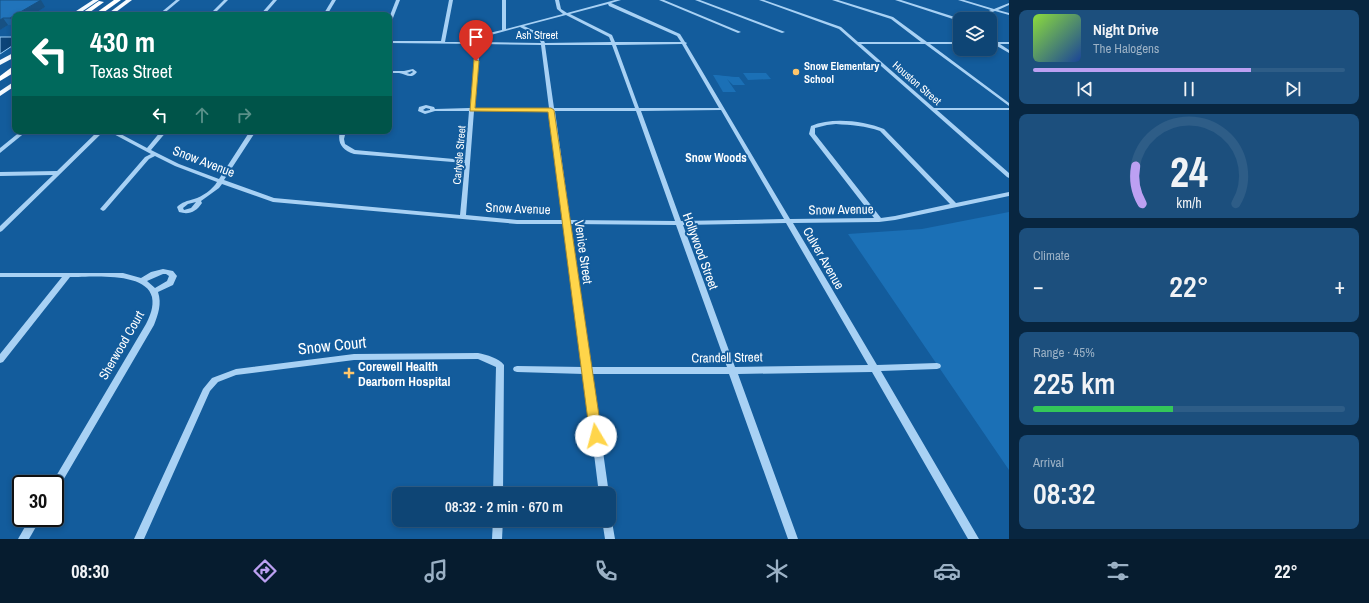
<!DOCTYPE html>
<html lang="en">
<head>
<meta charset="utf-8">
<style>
	body { margin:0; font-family:"Archivo Narrow",sans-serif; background:#1c4f7d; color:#f1f3f6; height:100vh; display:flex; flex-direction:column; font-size:15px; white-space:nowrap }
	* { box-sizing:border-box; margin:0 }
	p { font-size:13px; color:#9bb1c5 }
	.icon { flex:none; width:22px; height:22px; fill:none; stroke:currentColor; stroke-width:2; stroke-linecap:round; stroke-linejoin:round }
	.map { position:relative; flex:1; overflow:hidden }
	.sheet { display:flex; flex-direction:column; gap:10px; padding:10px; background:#082640; width:360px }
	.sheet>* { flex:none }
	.banner { position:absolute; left:12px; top:12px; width:380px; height:122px; border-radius:8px; box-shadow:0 2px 6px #0003,0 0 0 1px #2e5d87; background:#00695c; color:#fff; overflow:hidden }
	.tools { position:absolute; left:953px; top:12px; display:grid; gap:8px }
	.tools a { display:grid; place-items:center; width:44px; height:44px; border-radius:8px; background:#0e4575; box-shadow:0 2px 6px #0003,0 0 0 1px #2e5d87; font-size:20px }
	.speed { position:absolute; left:12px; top:475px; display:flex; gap:8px; font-size:20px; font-weight:700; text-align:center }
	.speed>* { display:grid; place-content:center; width:52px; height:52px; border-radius:50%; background:#0e4575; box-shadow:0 2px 6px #0003,0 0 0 1px #2e5d87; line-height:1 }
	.speed .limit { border:2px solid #111; border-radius:6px; background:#fff; color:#111 }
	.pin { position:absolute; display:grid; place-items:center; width:34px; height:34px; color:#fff; margin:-41px -17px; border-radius:50% 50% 50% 0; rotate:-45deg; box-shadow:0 0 4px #0007 }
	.pin .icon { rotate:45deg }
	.me { position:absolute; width:44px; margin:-22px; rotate:352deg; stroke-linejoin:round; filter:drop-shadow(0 0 3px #0008) }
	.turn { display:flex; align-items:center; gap:14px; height:84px; padding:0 12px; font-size:18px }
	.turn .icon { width:52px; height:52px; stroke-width:2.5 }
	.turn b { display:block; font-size:28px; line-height:34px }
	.lanes { display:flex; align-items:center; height:38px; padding:0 12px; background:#0003; justify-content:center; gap:20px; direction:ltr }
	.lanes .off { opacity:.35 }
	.big { font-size:30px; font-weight:600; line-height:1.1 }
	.sheet .widget { flex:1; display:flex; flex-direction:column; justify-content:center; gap:6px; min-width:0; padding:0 14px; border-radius:8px; background:#1c4f7d }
	.sheet .dial { align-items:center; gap:0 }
	.dial svg { height:104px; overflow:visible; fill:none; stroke:#2e5d87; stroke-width:7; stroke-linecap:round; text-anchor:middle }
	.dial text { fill:#f1f3f6; stroke:none }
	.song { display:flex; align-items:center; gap:12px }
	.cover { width:48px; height:48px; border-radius:6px; background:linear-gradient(135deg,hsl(90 70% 55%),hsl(220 70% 35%)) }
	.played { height:4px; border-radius:2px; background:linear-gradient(90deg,#bca0f2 70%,#2e5d87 70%) }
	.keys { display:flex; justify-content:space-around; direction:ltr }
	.heat { display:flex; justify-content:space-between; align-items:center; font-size:22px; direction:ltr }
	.charge { height:6px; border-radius:3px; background:linear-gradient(90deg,#34c759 45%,#2e5d87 0) }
	.trip { position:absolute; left:392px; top:487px; width:224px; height:40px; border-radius:8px; background:#0e4575; box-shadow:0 2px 6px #0003,0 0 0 1px #2e5d87; font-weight:600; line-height:40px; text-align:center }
	.dock { display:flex; height:64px; justify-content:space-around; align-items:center; background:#061c2f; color:#9bb1c5 }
	.dock .icon { width:28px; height:28px }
	.dock .selected { color:#bca0f2 }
	.dock b { font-size:18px; color:#f1f3f6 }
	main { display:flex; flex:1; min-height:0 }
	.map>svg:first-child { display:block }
	.green { fill:#1b70b6 }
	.water { fill:#0c4478; stroke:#9acef7 }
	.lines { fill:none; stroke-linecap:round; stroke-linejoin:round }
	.minor { fill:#a8d1f4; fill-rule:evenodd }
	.major { fill:#f5faff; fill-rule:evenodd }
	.highway { fill:#fff; fill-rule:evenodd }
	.wall { fill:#1c64a1 }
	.shaded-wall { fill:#175183 }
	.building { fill:#2174bb; stroke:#175183 }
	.route { fill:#ffd54a; stroke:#a68a30 }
	.poi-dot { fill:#ffc66b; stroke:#135c9c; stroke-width:1.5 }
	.labels { text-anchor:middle; stroke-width:4; stroke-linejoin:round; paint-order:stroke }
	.far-street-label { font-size:11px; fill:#fff; stroke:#135c9c }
	.far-poi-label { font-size:11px; font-weight:bold; fill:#fff; stroke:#135c9c; text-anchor:start }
	.far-neighbourhood-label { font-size:12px; font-weight:bold; fill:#fff; stroke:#135c9c }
	.street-label { font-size:13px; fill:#fff; stroke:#135c9c }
	.poi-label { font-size:13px; font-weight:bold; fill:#fff; stroke:#135c9c; text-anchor:start }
	.near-street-label { font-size:16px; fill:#fff; stroke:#135c9c }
</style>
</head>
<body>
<main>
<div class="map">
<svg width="1009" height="539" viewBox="0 0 1009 539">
	<rect width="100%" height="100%" fill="#135c9c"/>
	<!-- green -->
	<g class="green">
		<polygon points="743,73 766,73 771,79 748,80"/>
		<path d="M713,75c9,0 16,2 26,2l6,8h-12l-6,-6 9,13h-13z"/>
		<polygon points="1009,212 1009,470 848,234 922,229"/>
	</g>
	<!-- water -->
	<polygon class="water" points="0,37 15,37 15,44 0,54"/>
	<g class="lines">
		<!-- minor -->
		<g class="minor">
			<polygon points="176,0 180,0 162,15 158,15"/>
			<polygon points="224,0 228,0 213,15 209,15"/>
			<polygon points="273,0 277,0 264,15 260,15"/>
			<polygon points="332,0 336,0 327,15 323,15"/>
			<polygon points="396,0 400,0 391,23 389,24 389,18"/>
			<path d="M449,0h4l-8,42h31l1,-4 8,-4 17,-4v-30h4v29l57,-15 -6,-5 -2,-9h4l2,9 6,4 48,-13h6l-10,3 69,31 5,8 2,1 -1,1 104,175 84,-1 -65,-84 2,-8c22,-9 52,-5 73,3l72,74 53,-11v4l-114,24 -16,2 -86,1 84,142 60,-2 3,1 1,2 -1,2 -3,1 -56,2 98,168h-11l-96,-167 -134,2 60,165h-10l-59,-165h-137l17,120h-10l-15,-120 -67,-2 -3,-1 -1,-2 1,-2 3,-1 66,1 -19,-143h-47l-244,-22 -51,-18 -3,4 -18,13 1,2c-6,9 -13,12 -23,9l-2,-5c5,-5 10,-6 17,-8 8,-2 19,-10 23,-17l-42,-16 -20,-10 -6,3 -44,51 -2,1 -3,-2 45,-52 6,-3 -43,-23h7l32,17 14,-17h6l-16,19 28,14 40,15 31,-48h6l-32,49 50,18 186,17 5,-52 -111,-9c-12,-4 -17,-11 -14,-23h6l-2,8 1,5 10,6 110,10 4,-49h-34l-10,3 -7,-3 1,-4 7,-2 8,2 1,2 35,-1 6,-64 -87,-1v-2h52zM608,4l1,2 68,30 4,6h-66l-3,-7 -42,-21zM566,15l43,22 2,5 -66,1 -4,-9 -17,-8zM520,27l18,9 3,7 -61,-1v-2l7,-4zM480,44l61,1 8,63h-74zM682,44l37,64h-80l-23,-63zM545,45h67l23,63h-81zM426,108l4,1v1l-5,1 -2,-1zM721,110l63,109 -103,2 -40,-110zM474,111h76l14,109h-47l-51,-5zM555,111h81l39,110 -105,-1zM836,124c15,1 30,2 44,7l70,73 -55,12 -14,2 -66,-84v-6l12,-3zM196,202l-5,6 -7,2 -1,-2 5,-4zM786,223l82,142 -133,2 -52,-142zM571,224l105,1 51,142h-136z"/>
			<polygon points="659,0 664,0 741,32 738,33"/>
			<polygon points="695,0 700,0 785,32 782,33"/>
			<polygon points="759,0 764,0 841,27 858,42 921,42 891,19 832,0 838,0 893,17 927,42 960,42 960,44 930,44 1009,103 1009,106 925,44 861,44 934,108 1009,108 1009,110 937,110 1009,173 1009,178 1007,177 839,29"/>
			<polygon points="895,0 901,0 961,19 960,21 959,21"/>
			<polygon points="958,0 964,0 994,9 1009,3 1009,5 998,10 1009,13 1009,15 995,11 975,19 970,19 991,10"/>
			<polygon points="990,39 996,42 1009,42 1009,44 1000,44 1009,50 1009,53 990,42"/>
			<path d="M413,69l4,3c-6,8 -11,2 -18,1 -3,0 -7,0 -10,0v-2h15zM412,71l1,1 -3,2 -3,-1z"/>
			<polygon points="21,131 27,131 0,153 0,148"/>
			<polygon points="98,131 104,131 2,231 0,232 0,226 53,175 0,176 0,172 57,171"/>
			<path d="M163,269l10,2 4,5 -4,9 -15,7c4,12 0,22 -4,33l-96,164 -3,2v-7h-4l1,-1 94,-159c4,-8 8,-17 6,-27 -6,-26 -62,-20 -82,-20l-67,85 -3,1v-9l62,-77h-62v-4h123l18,5 10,-6zM163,274h3l3,2 -2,5 -12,7 -8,-7z"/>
			<path d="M478,353c9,2 21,5 26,12l-1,129h-10l3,-127 -18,-8 -124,1 -118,15 -18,7 -8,9 -66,148h-10l69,-150 9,-11 24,-9 118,-15z"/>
			<polygon points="609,516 611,516 615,539 605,539 602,520 609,520"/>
			<polygon points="30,518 41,518 29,539 18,539"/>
			<polygon points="493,520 503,520 502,539 492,539"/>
		</g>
		<!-- major -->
		<g class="major">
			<polygon points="93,0 99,0 77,15 70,15"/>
			<polygon points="126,0 132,0 112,15 106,15"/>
			<polygon points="15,52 15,57 0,65 0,60"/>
			<polygon points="15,81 15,86 0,96 0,91"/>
		</g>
		<!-- highway -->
		<g class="highway">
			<polygon points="114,0 121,0 100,15 93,15"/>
			<polygon points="99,1 104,2 86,15 79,15"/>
			<polygon points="12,67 15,67 15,72 0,81 0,76"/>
		</g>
	</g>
	<!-- wall -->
	<polygon class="wall" points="0,0 45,7 32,15 15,15 15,25 8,25 0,30"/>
	<!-- shaded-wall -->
	<g class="shaded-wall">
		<polygon points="41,0 45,7 32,15 16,15"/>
		<polygon points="15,15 15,25 10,18"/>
		<polygon points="3,18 8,25 0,30 0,20"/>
	</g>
	<!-- building -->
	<polygon class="building" points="0,0 41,0 10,18 3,18 0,20"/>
	<!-- route -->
	<polygon class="route" points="474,59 479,61 475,108 551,108 554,110 602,436 600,440 596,441 591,440 590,436 548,112 470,111"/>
	<!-- markers -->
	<g class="poi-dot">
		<circle cx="796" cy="72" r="4"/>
		<path d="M347 367h4v4h4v4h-4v4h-4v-4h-4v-4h4z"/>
	</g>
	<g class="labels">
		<!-- far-street labels -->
		<g class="far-street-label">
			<text x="537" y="39">Ash Street</text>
			<text transform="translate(917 83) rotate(41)" y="4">Houston Street</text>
			<text transform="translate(459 155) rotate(-85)" y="4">Carlysle Street</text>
		</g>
		<!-- far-poi labels -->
		<g class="far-poi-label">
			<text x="804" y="70">Snow Elementary<tspan x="804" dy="13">School</tspan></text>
		</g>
		<!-- far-neighbourhood labels -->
		<g class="far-neighbourhood-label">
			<text x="716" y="162">Snow Woods</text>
		</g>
		<!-- street labels -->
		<g class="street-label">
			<text transform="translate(204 161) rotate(21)" y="5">Snow Avenue</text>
			<text transform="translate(518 208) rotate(2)" y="5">Snow Avenue</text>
			<text transform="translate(841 209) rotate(-1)" y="5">Snow Avenue</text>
			<text transform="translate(701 251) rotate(70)" y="5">Hollywood Street</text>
			<text transform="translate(584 252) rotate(82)" y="5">Venice Street</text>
			<text transform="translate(824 258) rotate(60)" y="5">Culver Avenue</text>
			<text transform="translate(121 345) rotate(-60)" y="5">Sherwood Court</text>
			<text transform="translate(727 357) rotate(-1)" y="5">Crandell Street</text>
		</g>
		<!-- poi labels -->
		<g class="poi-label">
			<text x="358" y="371">Corewell Health<tspan x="358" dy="15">Dearborn Hospital</tspan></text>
		</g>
		<!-- near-street labels -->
		<g class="near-street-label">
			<text transform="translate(332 345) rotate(-6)" y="6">Snow Court</text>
		</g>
	</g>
</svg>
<div class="tools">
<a><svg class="icon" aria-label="layers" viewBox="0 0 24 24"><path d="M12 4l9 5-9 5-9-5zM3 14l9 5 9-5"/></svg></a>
</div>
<div class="speed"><div class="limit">30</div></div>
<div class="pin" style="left:476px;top:61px;background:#d93025"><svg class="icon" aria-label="arrive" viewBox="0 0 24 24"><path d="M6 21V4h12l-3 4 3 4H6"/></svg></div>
<svg class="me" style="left:596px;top:436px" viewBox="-20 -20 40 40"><circle r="19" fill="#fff"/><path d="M0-13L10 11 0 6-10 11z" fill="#ffd54a"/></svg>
<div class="trip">08:32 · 2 min · 670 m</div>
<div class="banner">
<div class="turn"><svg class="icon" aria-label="left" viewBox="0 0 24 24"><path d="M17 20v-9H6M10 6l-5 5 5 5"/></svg><div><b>430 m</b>Texas Street</div></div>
<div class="lanes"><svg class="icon" aria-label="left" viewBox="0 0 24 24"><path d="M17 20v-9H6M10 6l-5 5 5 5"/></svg><svg class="icon off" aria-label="ahead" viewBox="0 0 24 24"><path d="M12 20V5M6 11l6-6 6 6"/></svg><svg class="icon off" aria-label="right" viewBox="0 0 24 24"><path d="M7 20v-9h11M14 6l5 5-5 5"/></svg></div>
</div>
</div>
<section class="sheet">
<div class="widget">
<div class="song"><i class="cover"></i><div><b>Night Drive</b><p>The Halogens</p></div></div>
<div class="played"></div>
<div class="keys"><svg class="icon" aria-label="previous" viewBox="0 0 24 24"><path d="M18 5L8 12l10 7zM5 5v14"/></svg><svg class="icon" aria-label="pause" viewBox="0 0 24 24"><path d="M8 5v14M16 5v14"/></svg><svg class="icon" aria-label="next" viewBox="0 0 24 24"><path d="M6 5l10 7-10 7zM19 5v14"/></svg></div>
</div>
<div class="widget dial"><svg viewBox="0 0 100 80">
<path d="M14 69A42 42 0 1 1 86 69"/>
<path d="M14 69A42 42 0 0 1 9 40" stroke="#bca0f2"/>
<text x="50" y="56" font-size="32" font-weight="700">24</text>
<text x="50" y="72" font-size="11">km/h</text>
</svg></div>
<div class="widget"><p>Climate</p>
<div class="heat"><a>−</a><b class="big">22°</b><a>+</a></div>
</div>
<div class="widget"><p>Range · 45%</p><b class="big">225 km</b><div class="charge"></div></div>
<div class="widget"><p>Arrival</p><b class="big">08:32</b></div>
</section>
</main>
<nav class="dock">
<b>08:30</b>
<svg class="icon selected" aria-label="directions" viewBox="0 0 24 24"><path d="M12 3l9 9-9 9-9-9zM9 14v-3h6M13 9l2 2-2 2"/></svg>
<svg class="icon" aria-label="music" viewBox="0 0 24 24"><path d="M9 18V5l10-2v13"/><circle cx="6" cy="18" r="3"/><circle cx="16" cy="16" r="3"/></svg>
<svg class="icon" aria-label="phone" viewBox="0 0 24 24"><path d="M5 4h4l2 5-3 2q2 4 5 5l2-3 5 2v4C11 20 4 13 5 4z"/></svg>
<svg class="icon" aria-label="climate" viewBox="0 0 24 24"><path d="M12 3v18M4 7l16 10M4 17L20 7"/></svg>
<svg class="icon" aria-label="car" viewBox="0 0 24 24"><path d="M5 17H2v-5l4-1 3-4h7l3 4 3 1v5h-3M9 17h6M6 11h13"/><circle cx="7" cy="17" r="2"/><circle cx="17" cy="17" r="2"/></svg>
<svg class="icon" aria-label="filters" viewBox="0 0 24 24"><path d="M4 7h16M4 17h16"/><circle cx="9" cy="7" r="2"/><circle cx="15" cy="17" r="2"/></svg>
<b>22°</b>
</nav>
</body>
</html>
